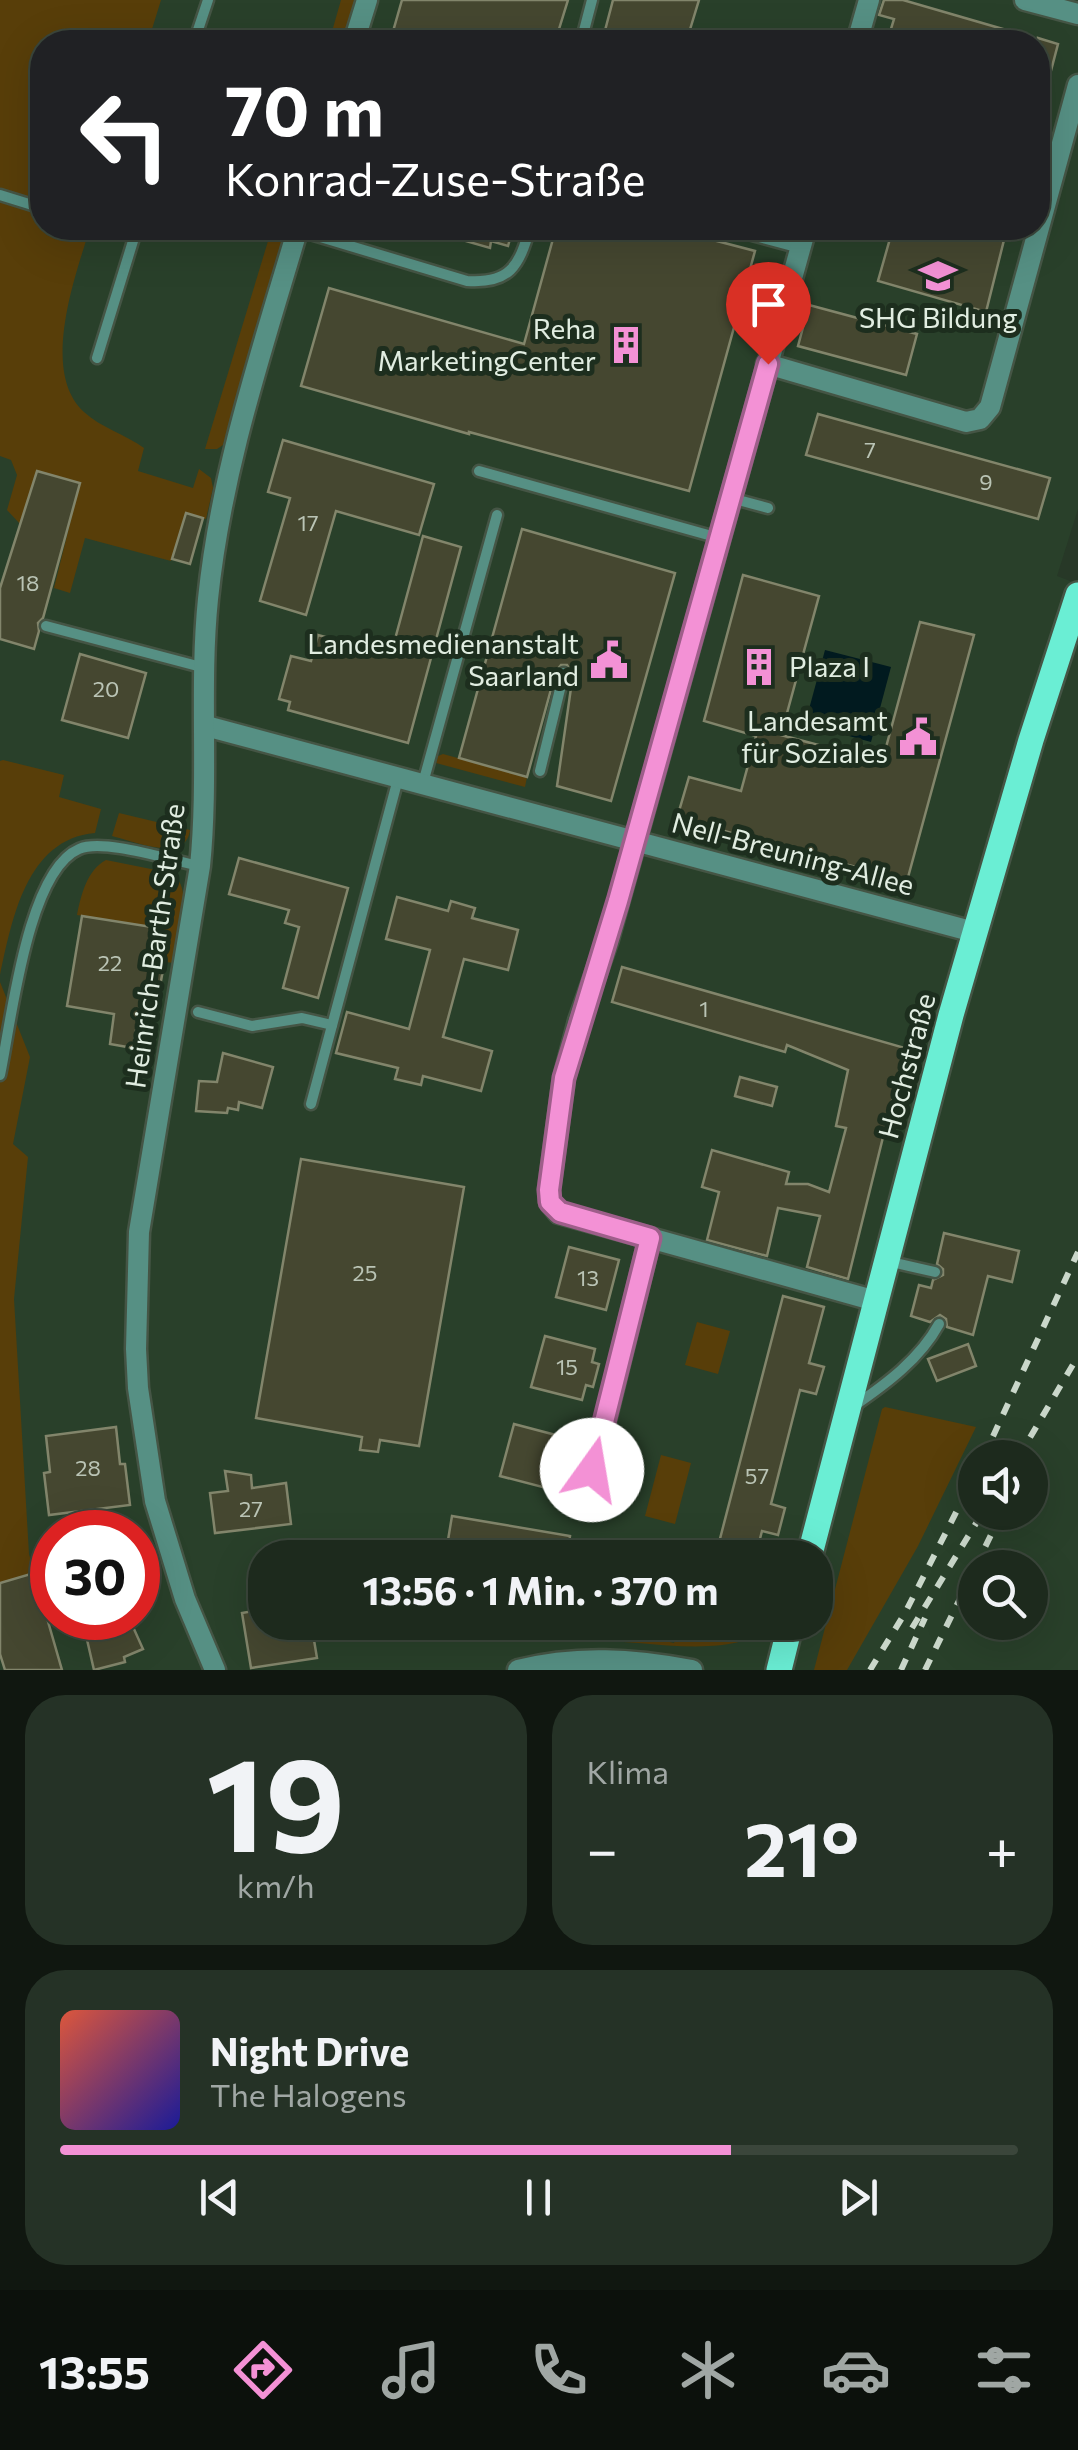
<!DOCTYPE html>
<html lang="de">
<head>
<meta charset="utf-8">
<style>
	body { margin:0; font-family:Commissioner,sans-serif; background:#253226; color:#f1f3f6; height:100vh; display:flex; flex-direction:column; font-size:38px; white-space:nowrap }
	* { box-sizing:border-box; margin:0 }
	p { font-size:32px; color:#a0a7a4 }
	.icon { flex:none; width:55px; height:55px; fill:none; stroke:currentColor; stroke-width:2; stroke-linecap:round; stroke-linejoin:round }
	.map { position:relative; height:1670px; overflow:hidden }
	.panel { display:flex; flex-direction:column; gap:25px; padding:25px; background:#101710; flex:1 }
	.panel>* { flex:none }
	.hud { position:absolute; left:30px; top:30px; width:1020px; height:210px; border-radius:40px; box-shadow:0 10px 40px #0002,0 0 0 2px #3b463b; background:#202124; color:#fff; overflow:hidden }
	.fabs { position:absolute; left:958px; top:1440px; display:grid; gap:20px }
	.fabs a { display:grid; place-items:center; width:90px; height:90px; border-radius:50%; background:#1d2a1d; box-shadow:0 10px 40px #0002,0 0 0 2px #3b463b; font-size:50px }
	.speed { position:absolute; left:30px; top:1510px; display:flex; gap:20px; font-size:50px; font-weight:700; text-align:center }
	.speed>* { display:grid; place-content:center; width:130px; height:130px; border-radius:50%; background:#1d2a1d; box-shadow:0 10px 40px #0002,0 0 0 2px #3b463b; line-height:1 }
	.speed .limit { border:15px solid #d22; background:#fff; color:#111 }
	.pin { position:absolute; display:grid; place-items:center; width:85px; height:85px; color:#fff; margin:-102px -42px; border-radius:50% 50% 50% 0; rotate:-45deg; box-shadow:0 0 10px #0007 }
	.pin .icon { rotate:45deg }
	.me { position:absolute; width:110px; margin:-55px; rotate:13deg; stroke-linejoin:round; filter:drop-shadow(0 0 8px #0008) }
	.turn { display:flex; align-items:center; gap:35px; height:210px; padding:0 30px; font-size:45px }
	.turn .icon { width:130px; height:130px; stroke-width:2.5 }
	.turn b { display:block; font-size:70px; line-height:85px }
	.big { font-size:75px; font-weight:700; line-height:1.1 }
	.panel .widget { flex:1; display:flex; flex-direction:column; justify-content:center; gap:15px; min-width:0; padding:0 35px; border-radius:40px; background:#253226 }
	.panel .dial { align-items:center; gap:0 }
	.dial b { font-size:130px; line-height:1 }
	.song { display:flex; align-items:center; gap:30px }
	.cover { width:120px; height:120px; border-radius:15px; background:linear-gradient(135deg,hsl(10 70% 55%),hsl(240 70% 35%)) }
	.played { height:10px; border-radius:5px; background:linear-gradient(90deg,#f391d5 70%,#3b463b 70%) }
	.keys { display:flex; justify-content:space-around; direction:ltr }
	.heat { display:flex; justify-content:space-between; align-items:center; font-size:55px; direction:ltr }
	.panel .tiles { flex:1; display:grid; gap:25px; grid-template-columns:1fr 1fr }
	.widget:last-child { grid-column:span 2 }
	.trip { position:absolute; left:248px; top:1540px; width:585px; height:100px; border-radius:40px; background:#1d2a1d; box-shadow:0 10px 40px #0002,0 0 0 2px #3b463b; font-weight:700; line-height:100px; text-align:center }
	.dock { display:flex; height:160px; justify-content:space-around; align-items:center; background:#0c110c; color:#a0a7a4 }
	.dock .icon { width:70px; height:70px }
	.dock .active { color:#f391d5 }
	.dock b { font-size:45px; color:#f1f3f6 }
	.map>svg:first-child { display:block }
	.built { fill:#29402a; fill-rule:evenodd }
	.green { fill:#583e09 }
	.water { fill:#011a1f }
	.building { fill:#454730; stroke:#82856b; stroke-width:2.5 }
	.lines { fill:none; stroke-linecap:round; stroke-linejoin:round }
	.lane-casing { stroke:#455545; stroke-width:15 }
	.street-casing { stroke:#455545; stroke-width:25 }
	.primary-casing { stroke:#455545; stroke-width:30 }
	.lane { stroke:#569084; stroke-width:10 }
	.street { stroke:#569084; stroke-width:20 }
	.primary { stroke:#6aeed4; stroke-width:25 }
	.rail { stroke:#cad7ca; stroke-width:6; stroke-dasharray:12 12; stroke-linecap:butt }
	.route-casing { stroke:#9e5e8a; stroke-width:25 }
	.route { stroke:#f391d5; stroke-width:18 }
	.labels { text-anchor:middle; stroke-width:10; stroke-linejoin:round; paint-order:stroke }
	.number-label { font-size:22px; fill:#bac4b5 }
	.poi-label { font-size:28px; fill:#e1ede1; stroke:#1d2e1e; text-anchor:end }
	.street-label { font-size:28px; fill:#e1ede1; stroke:#1d2e1e }
</style>
</head>
<body>
<div class="map">
<svg width="1078" height="1670" viewBox="0 0 1078 1670">
	<rect width="100%" height="100%" fill="#273827"/>
	<!-- built -->
	<path class="built" d="M0,0h1078v509l-21,67 21,8v1086h-1078zM42,42h996v186h-996zM975,1458h55v54h-55zM52,1532h86v86h-86zM265,1558h550v64h-550zM975,1568h55v54h-55z"/>
	<!-- green -->
	<g class="green">
		<path d="M0,0h161l-13,42h-106v186h48c-15,49 -50,144 -6,184 16,15 42,23 60,36l-6,23 55,17 6,-19 12,9 2,10 -7,31 -21,-5 -14,47 -86,-23 -15,55 -16,-5 26,-105 -43,-12 -16,54 -14,-15 10,-35 -6,-15 -11,-4z"/>
		<polygon points="341,0 356,0 344,42 329,42"/>
		<polygon points="272,228 288,228 223,445 217,449 205,449"/>
		<polygon points="443,754 527,777 525,787 436,763 438,756"/>
		<path d="M3,760l61,15 -5,22 42,12 -6,24c-69,6 -83,87 -95,142v-214z"/>
		<path d="M119,813l71,17c-4,34 -56,11 -78,6z"/>
		<path d="M106,860l65,13c25,15 6,65 2,90l-26,-4 4,-32 -74,-12c4,-20 10,-45 29,-55z"/>
		<polygon points="0,982 30,1057 13,1144 28,1157 14,1299 29,1554 34,1573 0,1583"/>
		<polygon points="697,1322 730,1331 718,1374 685,1365"/>
		<polygon points="885,1407 976,1427 918,1546 847,1670 814,1670 882,1409"/>
		<polygon points="661,1455 691,1463 675,1524 645,1516"/>
		<path d="M572,1623h54l-2,8 50,12 7,-20h75l-14,18c-48,14 -120,-4 -174,-1z"/>
	</g>
	<!-- water -->
	<polygon class="water" points="825,650 891,667 871,742 805,724"/>
	<!-- building -->
	<g class="building">
		<polygon points="402,0 568,0 555,42 390,42"/>
		<polygon points="613,0 699,0 688,36 674,32 673,42 602,42"/>
		<polygon points="884,0 903,0 1034,38 1034,42 887,42 894,19 879,15"/>
		<polygon points="1038,38 1058,44 1043,101 1038,100"/>
		<polygon points="435,228 513,228 508,246 491,241 490,248 434,232"/>
		<polygon points="556,228 667,228 755,251 689,491 469,432 469,434 301,386 329,288 524,344"/>
		<polygon points="893,228 1007,228 986,312 878,281"/>
		<polygon points="809,305 917,334 906,375 798,346"/>
		<polygon points="818,414 1050,478 1038,519 806,455"/>
		<polygon points="283,440 434,484 419,535 336,511 306,615 260,601 290,498 268,492"/>
		<polygon points="37,471 80,483 43,618 38,623 39,631 34,649 0,639 0,588"/>
		<polygon points="186,513 203,518 190,564 172,559"/>
		<polygon points="522,529 675,573 611,801 557,786 573,674 567,665 561,665 556,671 527,777 459,758"/>
		<polygon points="423,536 461,547 408,743 288,710 290,702 279,699 291,656 311,661 318,635 391,654"/>
		<polygon points="743,575 819,596 781,735 882,762 920,622 974,635 907,881 677,818 689,777 741,791 756,736 704,721"/>
		<polygon points="80,654 146,673 128,738 62,720"/>
		<polygon points="239,858 348,888 318,998 283,988 299,927 285,923 289,910 229,894"/>
		<polygon points="397,897 448,911 451,901 475,908 472,918 518,930 508,970 464,959 443,1037 492,1051 481,1091 423,1076 421,1085 395,1079 398,1068 336,1053 347,1012 409,1029 430,950 386,939"/>
		<polygon points="82,916 152,927 145,967 163,970 158,997 142,995 133,1048 110,1044 114,1014 67,1006"/>
		<polygon points="622,967 905,1048 848,1279 807,1267 820,1216 778,1208 767,1256 707,1240 719,1192 702,1187 712,1150 789,1172 786,1184 808,1184 829,1192 846,1128 836,1126 848,1070 787,1045 785,1052 612,1002"/>
		<polygon points="223,1053 273,1067 262,1108 239,1102 238,1110 228,1108 227,1113 196,1111 199,1081 217,1082"/>
		<polygon points="740,1077 777,1087 772,1106 735,1096"/>
		<polygon points="301,1159 464,1187 419,1446 380,1440 378,1452 360,1450 362,1437 256,1418"/>
		<polygon points="944,1233 1019,1251 1012,1282 988,1276 973,1335 947,1327 946,1319 940,1315 930,1322 911,1316 919,1285 931,1288 933,1280 943,1275 943,1269 937,1264"/>
		<polygon points="569,1247 619,1260 606,1310 556,1297"/>
		<polygon points="783,1296 824,1307 809,1363 824,1367 816,1394 800,1390 771,1504 785,1508 778,1535 762,1531 755,1558 715,1558"/>
		<polygon points="545,1336 595,1349 592,1362 599,1364 593,1387 586,1385 582,1400 531,1387"/>
		<polygon points="968,1344 976,1366 937,1381 928,1359"/>
		<polygon points="514,1424 567,1438 554,1490 500,1476"/>
		<polygon points="116,1427 120,1464 125,1464 130,1505 49,1515 44,1473 50,1472 46,1436"/>
		<polygon points="225,1471 251,1475 252,1488 286,1483 291,1524 215,1533 210,1493 228,1491"/>
		<polygon points="452,1516 570,1536 567,1558 445,1558"/>
		<polygon points="34,1573 62,1670 5,1670 0,1654 0,1583"/>
		<polygon points="265,1609 265,1622 311,1622 317,1658 251,1668 242,1613"/>
		<polygon points="82,1618 129,1618 143,1649 124,1657 125,1662 94,1670"/>
	</g>
	<g class="lines">
		<!-- lane casing -->
		<g class="lane-casing">
			<g id="lane">
				<polyline points="194,42 208,0"/>
				<polyline points="581,42 592,0"/>
				<polyline points="0,195 42,208"/>
				<polyline points="105,228 134,236"/>
				<polyline points="726,228 800,248"/>
				<path d="M297,230l170,51c43,3 52,-15 63,-53"/>
				<polyline points="97,358 137,228"/>
				<polyline points="479,471 719,538"/>
				<polyline points="731,498 768,508"/>
				<polyline points="46,626 205,668"/>
				<polyline points="540,771 564,673"/>
				<polyline points="423,783 497,515"/>
				<polyline points="198,1012 252,1026 302,1018 332,1025"/>
				<path d="M0,1075c11,-51 27,-204 79,-226 25,-11 93,12 121,17"/>
				<polyline points="311,1104 398,779"/>
				<polyline points="887,1261 935,1272"/>
				<path d="M854,1406c32,-22 66,-47 85,-82"/>
			</g>
		</g>
		<!-- street casing -->
		<g class="street-casing">
			<g id="street">
				<polyline points="1025,0 1078,14"/>
				<polyline points="354,42 367,0"/>
				<polyline points="857,42 869,0"/>
				<polyline points="767,364 966,422 980,419 990,407 1078,85"/>
				<polyline points="206,726 974,932"/>
				<polyline points="650,1238 876,1301"/>
				<polyline points="584,1506 650,1238 559,1213 550,1202 549,1189 564,1078 579,1021 608,939 806,228"/>
				<path d="M215,1670l-30,-71 -30,-98 -17,-113 -2,-39 3,-117 61,-366c9,-89 -1,-179 8,-267 13,-128 54,-249 90,-371"/>
				<path d="M518,1670c59,-15 115,-11 174,0"/>
			</g>
		</g>
		<!-- primary casing -->
		<g class="primary-casing">
			<g id="primary">
				<polyline points="809,1558 951,1015 1031,740 1078,595"/>
				<polyline points="779,1670 791,1622"/>
			</g>
		</g>
		<!-- lane -->
		<use href="#lane" class="lane"/>
		<!-- street -->
		<use href="#street" class="street"/>
		<!-- primary -->
		<use href="#primary" class="primary"/>
		<!-- rail -->
		<g class="rail">
			<polyline points="983,1458 1078,1252"/>
			<polyline points="1018,1458 1078,1356"/>
			<polyline points="975,1568 1002,1512"/>
			<polyline points="912,1628 983,1512"/>
			<polyline points="870,1670 905,1613 975,1475"/>
			<polyline points="901,1670 925,1618"/>
			<polyline points="925,1670 975,1568"/>
		</g>
	</g>
	<g class="lines">
		<!-- route casing -->
		<g class="route-casing">
			<polyline id="route" points="592,1470 650,1238 560,1212 550,1202 549,1190 564,1078 618,901 768,364"/>
		</g>
		<!-- route -->
		<use href="#route" class="route"/>
	</g>
	<!-- icons -->
	<defs>
		<g id="school-bare" transform="scale(3)"><path d="M0-5L7-2L0 1L-7-2ZM-4 1L0 2.5L4 1V4Q0 6-4 4Z" fill="#f391d5" stroke="#1d2e1e" stroke-width="2.5" paint-order="stroke"/></g>
		<g id="building-bare" transform="scale(3)"><path d="M-4-6H4V6H1V3H-1V6H-4ZM-2.5-4.3h1.7v1.8h-1.7ZM.8-4.3h1.7v1.8H.8ZM-2.5-1h1.7V.8h-1.7ZM.8-1h1.7V.8H.8Z" fill="#f391d5" stroke="#1d2e1e" stroke-width="2.5" paint-order="stroke"/></g>
		<g id="civic-bare" transform="scale(3)"><path d="M-.6-6.5H3V-4.5H.6V-3L4-1V1h2V6H-6V1h2V-1L-.6-3ZM-1.2 2.5V6h2.4V2.5Z" fill="#f391d5" stroke="#1d2e1e" stroke-width="2.5" paint-order="stroke"/></g>
	</defs>
	<g fill-rule="evenodd">
		<use href="#school-bare" x="938" y="276"/>
		<use href="#building-bare" x="626" y="345"/>
		<use href="#civic-bare" x="609" y="660"/>
		<use href="#building-bare" x="759" y="667"/>
		<use href="#civic-bare" x="918" y="737"/>
	</g>
	<g class="labels">
		<!-- number labels -->
		<g class="number-label">
			<text x="870" y="458">7</text>
			<text x="986" y="490">9</text>
			<text x="308" y="531">17</text>
			<text x="28" y="591">18</text>
			<text x="106" y="697">20</text>
			<text x="110" y="971">22</text>
			<text x="704" y="1017">1</text>
			<text x="365" y="1281">25</text>
			<text x="588" y="1286">13</text>
			<text x="567" y="1375">15</text>
			<text x="88" y="1476">28</text>
			<text x="757" y="1484">57</text>
			<text x="251" y="1517">27</text>
		</g>
		<!-- poi labels -->
		<g class="poi-label">
			<text x="938" y="328" text-anchor="middle">SHG Bildung</text>
			<text x="596" y="339">Reha<tspan x="596" dy="32">MarketingCenter</tspan></text>
			<text x="579" y="654">Landesmedienanstalt<tspan x="579" dy="32">Saarland</tspan></text>
			<text x="789" y="677" text-anchor="start">Plaza I</text>
			<text x="888" y="731">Landesamt<tspan x="888" dy="32">für Soziales</tspan></text>
		</g>
		<!-- street labels -->
		<g class="street-label">
			<text transform="translate(793 854) rotate(15)" y="10">Nell-Breuning-Allee</text>
			<text transform="translate(155 946) rotate(-82)" y="10">Heinrich-Barth-Straße</text>
			<text transform="translate(907 1066) rotate(-75)" y="10">Hochstraße</text>
		</g>
	</g>
</svg>
<div class="fabs">
<a><svg class="icon" aria-label="sound" viewBox="0 0 24 24"><path d="M4 9h4l5-4v14l-5-4H4zM17 9q2 3 0 6"/></svg></a>
<a><svg class="icon" aria-label="search" viewBox="0 0 24 24"><circle cx="10" cy="10" r="6"/><path d="M15 15l6 6"/></svg></a>
</div>
<div class="speed"><div class="limit">30</div></div>
<div class="pin" style="left:768px;top:364px;background:#d93025"><svg class="icon" aria-label="arrive" viewBox="0 0 24 24"><path d="M6 21V4h12l-3 4 3 4H6"/></svg></div>
<svg class="me" style="left:592px;top:1470px" viewBox="-20 -20 40 40"><circle r="19" fill="#fff"/><path d="M0-13L10 11 0 6-10 11z" fill="#f391d5"/></svg>
<div class="trip">13:56 · 1 Min. · 370 m</div>
<div class="hud">
<div class="turn"><svg class="icon" aria-label="left" viewBox="0 0 24 24"><path d="M17 20v-9H6M10 6l-5 5 5 5"/></svg><div><b>70 m</b>Konrad-Zuse-Straße</div></div>
</div>
</div>
<section class="panel">
<div class="tiles">
<div class="widget dial"><b>19</b><p>km/h</p></div>
<div class="widget"><p>Klima</p>
<div class="heat"><a>−</a><b class="big">21°</b><a>+</a></div>
</div>
<div class="widget">
<div class="song"><i class="cover"></i><div><b>Night Drive</b><p>The Halogens</p></div></div>
<div class="played"></div>
<div class="keys"><svg class="icon" aria-label="previous" viewBox="0 0 24 24"><path d="M18 5L8 12l10 7zM5 5v14"/></svg><svg class="icon" aria-label="pause" viewBox="0 0 24 24"><path d="M8 5v14M16 5v14"/></svg><svg class="icon" aria-label="next" viewBox="0 0 24 24"><path d="M6 5l10 7-10 7zM19 5v14"/></svg></div>
</div>
</div>
</section>
<nav class="dock">
<b>13:55</b>
<svg class="icon active" aria-label="directions" viewBox="0 0 24 24"><path d="M12 3l9 9-9 9-9-9zM9 14v-3h6M13 9l2 2-2 2"/></svg>
<svg class="icon" aria-label="music" viewBox="0 0 24 24"><path d="M9 18V5l10-2v13"/><circle cx="6" cy="18" r="3"/><circle cx="16" cy="16" r="3"/></svg>
<svg class="icon" aria-label="phone" viewBox="0 0 24 24"><path d="M5 4h4l2 5-3 2q2 4 5 5l2-3 5 2v4C11 20 4 13 5 4z"/></svg>
<svg class="icon" aria-label="climate" viewBox="0 0 24 24"><path d="M12 3v18M4 7l16 10M4 17L20 7"/></svg>
<svg class="icon" aria-label="car" viewBox="0 0 24 24"><path d="M5 17H2v-5l4-1 3-4h7l3 4 3 1v5h-3M9 17h6M6 11h13"/><circle cx="7" cy="17" r="2"/><circle cx="17" cy="17" r="2"/></svg>
<svg class="icon" aria-label="filters" viewBox="0 0 24 24"><path d="M4 7h16M4 17h16"/><circle cx="9" cy="7" r="2"/><circle cx="15" cy="17" r="2"/></svg>
</nav>
</body>
</html>
